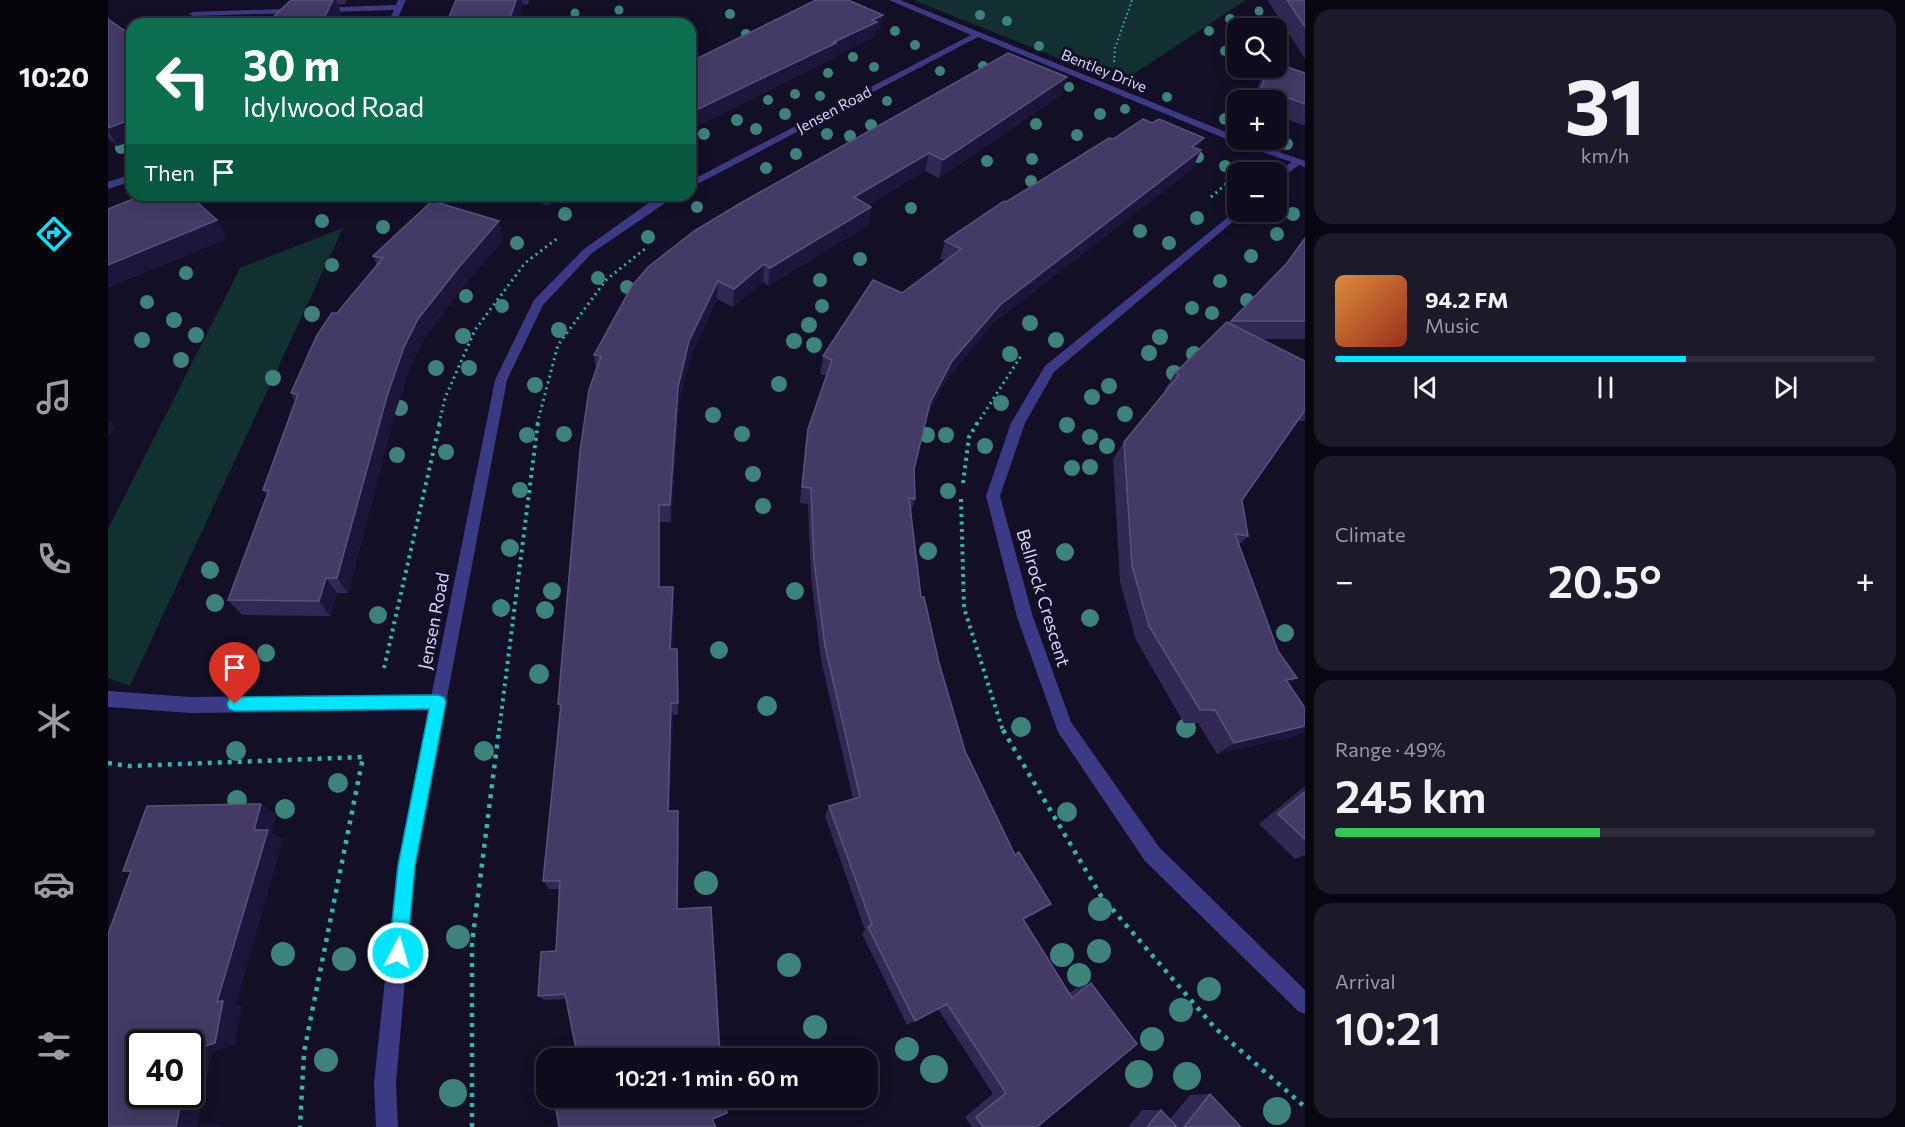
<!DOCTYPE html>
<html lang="en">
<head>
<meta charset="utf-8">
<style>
	body { margin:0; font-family:Commissioner,sans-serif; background:#1c1929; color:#f1f3f6; height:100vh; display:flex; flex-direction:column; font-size:22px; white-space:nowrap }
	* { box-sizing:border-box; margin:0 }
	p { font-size:20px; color:#9b9ba3 }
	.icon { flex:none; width:33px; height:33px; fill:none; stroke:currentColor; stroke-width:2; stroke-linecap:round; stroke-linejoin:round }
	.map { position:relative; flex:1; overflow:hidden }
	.sheet { display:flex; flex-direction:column; gap:9px; padding:9px; background:#08060f; width:600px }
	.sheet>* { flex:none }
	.top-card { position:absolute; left:18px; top:18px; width:570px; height:183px; border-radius:18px; box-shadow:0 3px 15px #0003,0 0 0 2px #2e2b3b; background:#0b6e4f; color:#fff; overflow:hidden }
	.tools { position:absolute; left:1119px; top:18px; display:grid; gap:12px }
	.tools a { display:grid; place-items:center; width:60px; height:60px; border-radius:12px; background:#0e0b1c; box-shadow:0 3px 15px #0003,0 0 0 2px #2e2b3b; font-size:30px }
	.speed { position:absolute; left:18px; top:1030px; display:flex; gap:12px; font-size:30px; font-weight:700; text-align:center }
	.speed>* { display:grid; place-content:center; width:78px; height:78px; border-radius:50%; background:#0e0b1c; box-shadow:0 3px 15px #0003,0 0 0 2px #2e2b3b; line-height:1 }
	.speed .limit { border:3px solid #111; border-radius:9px; background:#fff; color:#111 }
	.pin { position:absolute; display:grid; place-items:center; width:51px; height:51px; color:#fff; margin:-62px -26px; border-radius:50% 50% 50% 0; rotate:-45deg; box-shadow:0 0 6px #0007 }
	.pin .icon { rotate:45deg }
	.me { position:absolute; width:66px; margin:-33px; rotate:6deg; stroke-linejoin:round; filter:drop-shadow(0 0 4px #0008) }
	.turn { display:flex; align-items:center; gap:21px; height:126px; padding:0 18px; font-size:27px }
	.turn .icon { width:78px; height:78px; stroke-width:2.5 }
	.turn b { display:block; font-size:42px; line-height:51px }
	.then { display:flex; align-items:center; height:57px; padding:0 18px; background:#0003; gap:12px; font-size:22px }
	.big { font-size:45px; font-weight:600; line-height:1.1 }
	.sheet .card { flex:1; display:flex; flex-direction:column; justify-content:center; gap:9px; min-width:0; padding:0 21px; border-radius:18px; background:#1c1929 }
	.sheet .dial { align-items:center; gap:0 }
	.dial b { font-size:78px; line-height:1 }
	.song { display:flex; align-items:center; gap:18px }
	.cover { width:72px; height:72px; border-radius:9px; background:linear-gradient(135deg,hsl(30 70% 55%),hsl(10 70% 35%)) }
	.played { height:6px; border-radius:3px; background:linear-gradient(90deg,#00e5ff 65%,#2e2b3b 65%) }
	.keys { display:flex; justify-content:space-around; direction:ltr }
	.heat { display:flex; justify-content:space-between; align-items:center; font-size:33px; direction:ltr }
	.charge { height:9px; border-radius:4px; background:linear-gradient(90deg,#34c759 49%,#2e2b3b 0) }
	.trip { position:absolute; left:428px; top:1048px; width:342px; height:60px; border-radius:18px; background:#0e0b1c; box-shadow:0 3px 15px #0003,0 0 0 2px #2e2b3b; font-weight:600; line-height:60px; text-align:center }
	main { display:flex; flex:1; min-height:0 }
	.tab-bar { display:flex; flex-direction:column; width:108px; justify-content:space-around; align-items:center; background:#06040b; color:#9b9ba3 }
	.tab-bar .icon { width:42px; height:42px }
	.tab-bar .selected { color:#00e5ff }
	.tab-bar b { font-size:27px; color:#f1f3f6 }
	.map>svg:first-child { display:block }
	.green { fill:#12302f }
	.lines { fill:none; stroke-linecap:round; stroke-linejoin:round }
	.path-far3 { stroke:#2fb8b0; stroke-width:2; stroke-dasharray:1.5 3; stroke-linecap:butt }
	.path-far2 { stroke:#2fb8b0; stroke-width:3; stroke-dasharray:2 4; stroke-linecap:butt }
	.path-far1 { stroke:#2fb8b0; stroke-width:4; stroke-dasharray:3 4.5; stroke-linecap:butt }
	.path { stroke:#2fb8b0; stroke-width:4.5; stroke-dasharray:4 6; stroke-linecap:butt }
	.minor { fill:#3d3a85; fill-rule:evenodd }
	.tertiary { fill:#3d3a85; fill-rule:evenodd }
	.tree { fill:#3d827b }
	.wall { fill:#312854 }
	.shaded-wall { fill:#1d163a }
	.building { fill:#433a66; stroke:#5a527e; stroke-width:1.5 }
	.route { fill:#00e5ff; stroke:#0095a6; stroke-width:1.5 }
	.labels { text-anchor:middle; stroke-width:6; stroke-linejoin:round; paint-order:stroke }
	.far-street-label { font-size:15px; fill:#d9d4ff; stroke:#130f26 }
	.street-label { font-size:18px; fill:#d9d4ff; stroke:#130f26 }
</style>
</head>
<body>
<main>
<nav class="tab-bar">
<b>10:20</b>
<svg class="icon selected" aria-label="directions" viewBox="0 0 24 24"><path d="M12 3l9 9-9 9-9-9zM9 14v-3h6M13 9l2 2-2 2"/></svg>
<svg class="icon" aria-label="music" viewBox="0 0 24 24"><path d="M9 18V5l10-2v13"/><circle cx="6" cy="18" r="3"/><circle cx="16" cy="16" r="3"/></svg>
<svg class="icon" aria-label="phone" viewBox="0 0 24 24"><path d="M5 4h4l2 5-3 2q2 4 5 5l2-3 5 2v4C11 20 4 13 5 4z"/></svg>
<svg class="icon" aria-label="climate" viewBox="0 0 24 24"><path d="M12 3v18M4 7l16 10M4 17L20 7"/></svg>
<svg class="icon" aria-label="car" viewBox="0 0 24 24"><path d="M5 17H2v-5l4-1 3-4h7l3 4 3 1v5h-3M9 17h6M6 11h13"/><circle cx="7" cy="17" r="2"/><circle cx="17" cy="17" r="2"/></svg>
<svg class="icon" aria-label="filters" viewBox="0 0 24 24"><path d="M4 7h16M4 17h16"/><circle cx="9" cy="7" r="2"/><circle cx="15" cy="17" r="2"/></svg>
</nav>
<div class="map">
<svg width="1197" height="1127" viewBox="0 0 1197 1127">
	<rect width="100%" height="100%" fill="#130f26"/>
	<!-- green -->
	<g class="green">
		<polygon points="805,0 1138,0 1012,83"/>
		<polygon points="235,228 22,686 0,678 0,529 132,268"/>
	</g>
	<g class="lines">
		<!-- path-far3 -->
		<g class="path-far3">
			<polyline points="739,0 758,8"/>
			<polyline points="1006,62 1007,48 1024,0"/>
			<polyline points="1117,185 1130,174"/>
		</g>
		<!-- path-far2 -->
		<g class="path-far2">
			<polyline points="1103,197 1118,184"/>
			<polyline points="331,424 337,398 367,330 417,263 451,237"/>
			<polyline points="429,424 450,345 498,280 538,248"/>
			<polyline points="869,424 913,356"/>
		</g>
		<!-- path-far1 -->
		<g class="path-far1">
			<polyline points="855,483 861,437 870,422"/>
			<polyline points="853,499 856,608 895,731"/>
			<polyline points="276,668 332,422"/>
			<polyline points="391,731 430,422"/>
		</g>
		<!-- path -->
		<g class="path">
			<polyline points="895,730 993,896 1107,1028 1197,1107"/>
			<polyline points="0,763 21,766 255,757 196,1052 192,1127"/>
			<polyline points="364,1127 364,943 391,730"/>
		</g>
		<!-- minor -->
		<g class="minor">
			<polygon points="290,0 298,0 287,24 279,24 286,10 85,16 81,14 85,12 288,5"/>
			<polygon points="1186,160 1195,162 1168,182 1168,174"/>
			<polygon points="24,174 24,181 0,189 0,182"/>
			<polygon points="1130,209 1130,212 1135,212 1134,214 946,372 917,423 892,496 925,617 963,722 1051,847 1197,990 1197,1014 1190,1011 1037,861 950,732 909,617 878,496 903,423 937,366"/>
			<polygon points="0,691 82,697 330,694 336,697 338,702 336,707 330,710 82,713 0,707"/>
		</g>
		<!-- tertiary -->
		<g class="tertiary">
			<polygon points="781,0 792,0 1130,137 1130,140 1137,140 1197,161 1197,167 1121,140 870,37 582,188 582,181 863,35"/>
			<polygon points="556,195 569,195 484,253 435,305 399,380 307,866 288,1083 290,1127 268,1127 266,1083 289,866 387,380 426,300 476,249 542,202"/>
		</g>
	</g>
	<!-- trees -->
	<g class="tree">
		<circle cx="511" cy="10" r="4.5"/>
		<circle cx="1151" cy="11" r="4.5"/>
		<circle cx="467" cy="13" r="4.5"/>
		<circle cx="622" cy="14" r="5"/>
		<circle cx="872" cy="15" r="5"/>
		<circle cx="1122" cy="19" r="5"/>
		<circle cx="899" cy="21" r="5"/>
		<circle cx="787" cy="31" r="5"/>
		<circle cx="1101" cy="31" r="5"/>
		<circle cx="638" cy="34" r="5"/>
		<circle cx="807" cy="45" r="5"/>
		<circle cx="931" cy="46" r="5"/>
		<circle cx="1117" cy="51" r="5"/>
		<circle cx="745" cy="57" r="5"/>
		<circle cx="875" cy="66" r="5"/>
		<circle cx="766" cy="67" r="5"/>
		<circle cx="992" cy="70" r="5"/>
		<circle cx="832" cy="71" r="5"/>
		<circle cx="720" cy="73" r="5"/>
		<circle cx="961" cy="87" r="5"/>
		<circle cx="687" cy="94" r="5"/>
		<circle cx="712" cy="96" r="5"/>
		<circle cx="1059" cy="97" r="5"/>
		<circle cx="660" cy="100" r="5"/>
		<circle cx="779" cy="101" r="5"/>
		<circle cx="1017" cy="109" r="5"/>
		<circle cx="677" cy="114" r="6"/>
		<circle cx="992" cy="114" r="6"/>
		<circle cx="1117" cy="119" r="6"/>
		<circle cx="629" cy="120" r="6"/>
		<circle cx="928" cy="124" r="6"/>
		<circle cx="763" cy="125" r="6"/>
		<circle cx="648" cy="129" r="6"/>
		<circle cx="596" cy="134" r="6"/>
		<circle cx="719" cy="134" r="6"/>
		<circle cx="969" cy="135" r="6"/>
		<circle cx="742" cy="136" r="6"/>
		<circle cx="1179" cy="144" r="6"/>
		<circle cx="13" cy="148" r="6"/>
		<circle cx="688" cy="154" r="6"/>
		<circle cx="1090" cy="157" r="6"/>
		<circle cx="924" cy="159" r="6"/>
		<circle cx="879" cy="161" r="6"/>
		<circle cx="1117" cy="166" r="6"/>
		<circle cx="658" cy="168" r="6"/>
		<circle cx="923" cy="181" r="6"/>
		<circle cx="589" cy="207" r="6"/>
		<circle cx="803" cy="208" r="6"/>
		<circle cx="457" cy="214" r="7"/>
		<circle cx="1185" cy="214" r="7"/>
		<circle cx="1089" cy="218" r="7"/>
		<circle cx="214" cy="221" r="7"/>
		<circle cx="275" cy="227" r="7"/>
		<circle cx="1032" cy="231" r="7"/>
		<circle cx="1169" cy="234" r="7"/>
		<circle cx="540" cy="237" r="7"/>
		<circle cx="409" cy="243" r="7"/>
		<circle cx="1061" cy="243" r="7"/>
		<circle cx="1143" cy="256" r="7"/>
		<circle cx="752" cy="259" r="7"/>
		<circle cx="224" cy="265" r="7"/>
		<circle cx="78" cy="273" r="7"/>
		<circle cx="490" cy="278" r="7"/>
		<circle cx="712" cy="280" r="7"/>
		<circle cx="1112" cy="281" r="7"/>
		<circle cx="519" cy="287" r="7"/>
		<circle cx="358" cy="296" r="7"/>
		<circle cx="1139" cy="300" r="7"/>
		<circle cx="39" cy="302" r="7"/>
		<circle cx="394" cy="306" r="7"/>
		<circle cx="714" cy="306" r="7"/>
		<circle cx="1084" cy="308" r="7"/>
		<circle cx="1104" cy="313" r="7"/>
		<circle cx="204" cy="314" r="8"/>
		<circle cx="66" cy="320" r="8"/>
		<circle cx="922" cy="323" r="8"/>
		<circle cx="701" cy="325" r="8"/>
		<circle cx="451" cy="330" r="8"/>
		<circle cx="88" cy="335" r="8"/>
		<circle cx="355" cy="336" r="8"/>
		<circle cx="1052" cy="337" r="8"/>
		<circle cx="34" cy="340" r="8"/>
		<circle cx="948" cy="340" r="8"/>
		<circle cx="686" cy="341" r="8"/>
		<circle cx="706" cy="345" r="8"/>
		<circle cx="1041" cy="353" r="8"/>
		<circle cx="902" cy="354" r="8"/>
		<circle cx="1086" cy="354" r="8"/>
		<circle cx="73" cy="360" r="8"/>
		<circle cx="328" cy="368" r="8"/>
		<circle cx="361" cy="368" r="8"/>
		<circle cx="1066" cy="373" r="8"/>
		<circle cx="165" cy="378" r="8"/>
		<circle cx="671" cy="384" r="8"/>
		<circle cx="427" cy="385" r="8"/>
		<circle cx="1001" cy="386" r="8"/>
		<circle cx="984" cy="397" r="8"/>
		<circle cx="893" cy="403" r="8"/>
		<circle cx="292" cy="408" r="8"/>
		<circle cx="1017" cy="414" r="8"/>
		<circle cx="605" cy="415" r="8"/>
		<circle cx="959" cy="425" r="8"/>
		<circle cx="456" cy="434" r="8"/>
		<circle cx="634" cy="434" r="8"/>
		<circle cx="419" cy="435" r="8"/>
		<circle cx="819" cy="435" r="8"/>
		<circle cx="838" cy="435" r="8"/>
		<circle cx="982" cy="437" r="8"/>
		<circle cx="877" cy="446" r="8"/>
		<circle cx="999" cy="446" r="8"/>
		<circle cx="338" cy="452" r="8"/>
		<circle cx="289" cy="455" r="8"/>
		<circle cx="982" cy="467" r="8"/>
		<circle cx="964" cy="468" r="8"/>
		<circle cx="645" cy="474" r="8"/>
		<circle cx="412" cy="490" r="8"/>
		<circle cx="840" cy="491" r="8"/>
		<circle cx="655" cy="506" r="8"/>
		<circle cx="402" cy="548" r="9"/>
		<circle cx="820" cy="551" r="9"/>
		<circle cx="957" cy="552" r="9"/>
		<circle cx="102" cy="570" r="9"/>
		<circle cx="444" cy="591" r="9"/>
		<circle cx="687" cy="591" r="9"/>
		<circle cx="107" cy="603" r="9"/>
		<circle cx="393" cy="608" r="9"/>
		<circle cx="437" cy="610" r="9"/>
		<circle cx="270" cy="615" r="9"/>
		<circle cx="982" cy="618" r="9"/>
		<circle cx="1177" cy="633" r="9"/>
		<circle cx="611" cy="650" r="9"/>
		<circle cx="158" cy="653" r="9"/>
		<circle cx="431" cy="674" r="10"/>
		<circle cx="659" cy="706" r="10"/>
		<circle cx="913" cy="727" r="10"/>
		<circle cx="1078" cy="728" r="10"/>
		<circle cx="128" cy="751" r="10"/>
		<circle cx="376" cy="751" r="10"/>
		<circle cx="230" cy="783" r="10"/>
		<circle cx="129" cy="800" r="10"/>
		<circle cx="177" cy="809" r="10"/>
		<circle cx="959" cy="812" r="10"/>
		<circle cx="598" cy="883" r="12"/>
		<circle cx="992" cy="909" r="12"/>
		<circle cx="350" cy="937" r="12"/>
		<circle cx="991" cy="951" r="12"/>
		<circle cx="175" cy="954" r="12"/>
		<circle cx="954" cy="955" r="12"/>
		<circle cx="236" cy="959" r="12"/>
		<circle cx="681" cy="965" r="12"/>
		<circle cx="971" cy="975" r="12"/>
		<circle cx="1101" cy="989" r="12"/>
		<circle cx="1073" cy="1010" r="12"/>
		<circle cx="707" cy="1027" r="12"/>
		<circle cx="1044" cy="1039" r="12"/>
		<circle cx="799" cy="1049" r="12"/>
		<circle cx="218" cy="1060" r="12"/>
		<circle cx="826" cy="1069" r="14"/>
		<circle cx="1031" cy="1074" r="14"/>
		<circle cx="1079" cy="1076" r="14"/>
		<circle cx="345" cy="1093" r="14"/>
		<circle cx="1169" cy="1111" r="14"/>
	</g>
	<!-- wall -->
	<g class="wall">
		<polygon points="183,0 239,0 237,4 230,5 233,14"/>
		<polygon points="348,0 421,0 420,5"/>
		<polygon points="1160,0 1197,0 1197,59 1160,1"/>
		<polygon points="0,19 24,36 24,141 9,146 0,138"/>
		<polygon points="1160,68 1168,68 1197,73 1197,126 1168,115 1168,100 1145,100 1153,79"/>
		<polygon points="959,77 953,95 831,178 817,171 760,205 763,207 760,225 660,286 655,282 625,307 609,299 582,358 571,404 563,522 552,522 552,587 566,602 564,649 569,649 570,663 570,715 565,715 561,811 570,811 571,821 570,909 612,1055 616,1059 458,999 436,1000 430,996 448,951 452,889 441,889 435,881 452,710 450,704 488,370 486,355 524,286"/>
		<polygon points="1005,139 1090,149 1093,150 1084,169 885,323 839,379 819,416 806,469 807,499 803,512 813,597 831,663 857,751 931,911 915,919 961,993 969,988 983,983 929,1127 864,1127 857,1117 885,1094 830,1009 799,1025 754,934 757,930 717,816 721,806 745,799 713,660 703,577 700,504 692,503 697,446 700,429 719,376 712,374 715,356 794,293 837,261 832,259 837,241 898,202"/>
		<polygon points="419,195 457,195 440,206"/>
		<polygon points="1197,238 1197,339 1153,339 1197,361 1197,421 1190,421 1134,500 1140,536 1131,545 1181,684 1197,708 1197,731 1188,736 1109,754 1090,723 1076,723 1028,640 1012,582 1005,459 1016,442 1057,392 1056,391 1067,373 1121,323 1179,263"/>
		<polygon points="396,239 356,285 317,337 303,365 287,413 240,593 229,593 222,616 134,615 120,600 159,495 155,490 187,401 183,393 229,313 269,266 265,256"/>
		<polygon points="1197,786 1197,856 1196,855 1187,859 1151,824"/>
		<polygon points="1102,1094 1133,1127 1020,1127 1034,1110 1053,1110 1062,1119 1082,1095"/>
	</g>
	<!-- shaded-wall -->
	<g class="shaded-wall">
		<polygon points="225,0 228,0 233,14 228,24 213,24"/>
		<polygon points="408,0 414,0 415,5 409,24 400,24"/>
		<polygon points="775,15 772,30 767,33 767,37 726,57 726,59 582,130 582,113 726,42 764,20"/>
		<polygon points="959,77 953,95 831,178 835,160"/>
		<polygon points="24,119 24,141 9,146 0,131 0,128"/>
		<polygon points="1096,138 1087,155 1093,150 1084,169 885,323 839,379 816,420 822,403 844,361 892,305 1084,147"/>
		<polygon points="821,153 817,171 743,216 746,197"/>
		<polygon points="438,195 457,195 440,206"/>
		<polygon points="763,207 760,225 660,286 662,268"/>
		<polygon points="109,220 119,239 0,288 0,265"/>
		<polygon points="391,221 396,239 356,285 317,337 303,365 287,413 240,593 229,578 279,396 296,347 310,319 351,267"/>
		<polygon points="656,264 655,282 625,307 626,289"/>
		<polygon points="610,281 609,299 582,358 571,404 563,522 562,505 570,387 581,341"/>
		<polygon points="0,418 7,427 0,437"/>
		<polygon points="551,505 552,522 552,602 551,587"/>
		<polygon points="218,578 229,593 222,616 211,601"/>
		<polygon points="565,587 566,602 564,663 562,649"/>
		<polygon points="1189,678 1171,691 1178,680"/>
		<polygon points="563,703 565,715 561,821 560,811"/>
		<polygon points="1197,726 1197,731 1188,736 1109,754 1126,743"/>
		<polygon points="153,804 168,814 164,832 175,840 128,1004 134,1006 127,1045 104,1052 89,1127 68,1127 74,1095 82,1095 82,1057 84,1050 109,1002 146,830"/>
		<polygon points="570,811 571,821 570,916 569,909"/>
		<rect x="92" y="1125" width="21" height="2"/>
	</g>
	<!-- building -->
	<g class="building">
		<polygon points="183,0 225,0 213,24 158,24"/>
		<polygon points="348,0 408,0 400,24 338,24"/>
		<polygon points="708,0 740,0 775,15 764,20 769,22 726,42 728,43 582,113 582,62"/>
		<polygon points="1179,0 1197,0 1197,27"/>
		<polygon points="0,19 24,36 24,119 0,128"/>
		<polygon points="900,53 959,77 835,160 821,153 746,197 763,207 662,268 656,264 626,289 610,281 581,341 570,387 562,505 551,505 551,587 565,587 562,649 569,649 570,703 563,703 560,811 570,811 569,909 603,907 612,1055 615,1054 616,1059 470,1059 457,994 430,996 433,952 448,951 452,881 435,881 453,704 450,704 472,451 481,390 493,356 486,355 524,286 540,267 586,231 631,204"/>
		<polygon points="1168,63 1197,73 1197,104 1153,88 1161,68 1168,68"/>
		<polygon points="1035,119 1044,123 1051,119 1096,138 1084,147 1093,150 892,305 844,361 822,403 806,469 807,499 801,498 813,597 816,597 831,663 857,751 907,855 911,852 943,904 915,919 964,998 983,983 1029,1044 929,1127 875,1127 868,1117 898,1093 839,1004 807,1021 760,927 764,925 721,806 752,797 717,646 706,561 703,488 694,487 700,429 724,360 715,356 765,280 794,293 853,249 837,241 896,201 898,202 1001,138 1005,139"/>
		<polygon points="35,195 81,195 109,220 0,265 0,209"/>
		<polygon points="324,201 391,221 351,267 310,319 296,347 279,396 229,578 218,578 211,601 120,600 161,490 155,490 190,394 183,393 209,335 224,313 229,313 275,258 265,256"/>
		<polygon points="1197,238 1197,321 1123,321 1179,263"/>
		<polygon points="1119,322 1197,361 1197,410 1134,500 1140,536 1127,534 1170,651 1189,678 1178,680 1197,708 1197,726 1126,743 1107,710 1092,710 1041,626 1024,566 1016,442 1071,375 1067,373"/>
		<polygon points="1197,792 1197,839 1170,814"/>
		<polygon points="153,804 146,830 160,830 109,1002 115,1001 107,1043 84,1050 82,1057 82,1044 32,1044 32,1095 74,1095 68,1127 0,1127 0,934 23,871 15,871 39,806"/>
		<polygon points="1102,1094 1133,1127 1076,1127"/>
		<polygon points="446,1098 616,1098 619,1113 604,1119 608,1127 451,1127"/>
		<polygon points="1053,1110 1069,1127 1039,1127"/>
	</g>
	<!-- route -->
	<polygon class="route" points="330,695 336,697 338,702 307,866 299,953 296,959 290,962 283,959 281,953 290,866 321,709 127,711 121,709 119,704 121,699 127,697"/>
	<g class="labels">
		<!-- far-street labels -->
		<g class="far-street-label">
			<text transform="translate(996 71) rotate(22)" y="5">Bentley Drive</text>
			<text transform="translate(726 110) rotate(-28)" y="5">Jensen Road</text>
		</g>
		<!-- street labels -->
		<g class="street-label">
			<text transform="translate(935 598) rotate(73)" y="6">Bellrock Crescent</text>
			<text transform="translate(326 621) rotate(-79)" y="6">Jensen Road</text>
		</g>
	</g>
</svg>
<div class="tools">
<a><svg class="icon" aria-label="search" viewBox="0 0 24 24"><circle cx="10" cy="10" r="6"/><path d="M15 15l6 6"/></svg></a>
<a>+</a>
<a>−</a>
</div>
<div class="speed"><div class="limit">40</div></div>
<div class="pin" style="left:127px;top:704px;background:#d93025"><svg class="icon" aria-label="arrive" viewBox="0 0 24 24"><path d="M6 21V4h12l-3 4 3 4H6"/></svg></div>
<svg class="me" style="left:290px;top:953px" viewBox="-20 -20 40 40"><circle r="17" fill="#00e5ff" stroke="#fff" stroke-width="3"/><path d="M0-11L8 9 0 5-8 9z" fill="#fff"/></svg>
<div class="trip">10:21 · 1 min · 60 m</div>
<div class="top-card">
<div class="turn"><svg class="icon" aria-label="left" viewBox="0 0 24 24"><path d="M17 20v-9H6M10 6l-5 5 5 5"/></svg><div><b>30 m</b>Idylwood Road</div></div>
<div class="then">Then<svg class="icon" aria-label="arrive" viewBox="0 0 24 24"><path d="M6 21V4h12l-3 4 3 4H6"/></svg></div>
</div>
</div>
<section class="sheet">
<div class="card dial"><b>31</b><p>km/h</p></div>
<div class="card">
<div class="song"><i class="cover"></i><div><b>94.2 FM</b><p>Music</p></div></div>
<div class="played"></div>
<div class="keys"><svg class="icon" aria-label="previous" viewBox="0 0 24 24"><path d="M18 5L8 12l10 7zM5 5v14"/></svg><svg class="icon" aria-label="pause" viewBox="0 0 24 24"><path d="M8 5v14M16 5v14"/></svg><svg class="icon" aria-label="next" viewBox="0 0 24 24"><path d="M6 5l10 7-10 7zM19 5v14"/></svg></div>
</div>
<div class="card"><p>Climate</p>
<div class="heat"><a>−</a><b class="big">20.5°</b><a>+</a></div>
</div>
<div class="card"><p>Range · 49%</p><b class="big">245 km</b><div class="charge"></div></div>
<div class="card"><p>Arrival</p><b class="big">10:21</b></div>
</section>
</main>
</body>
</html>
